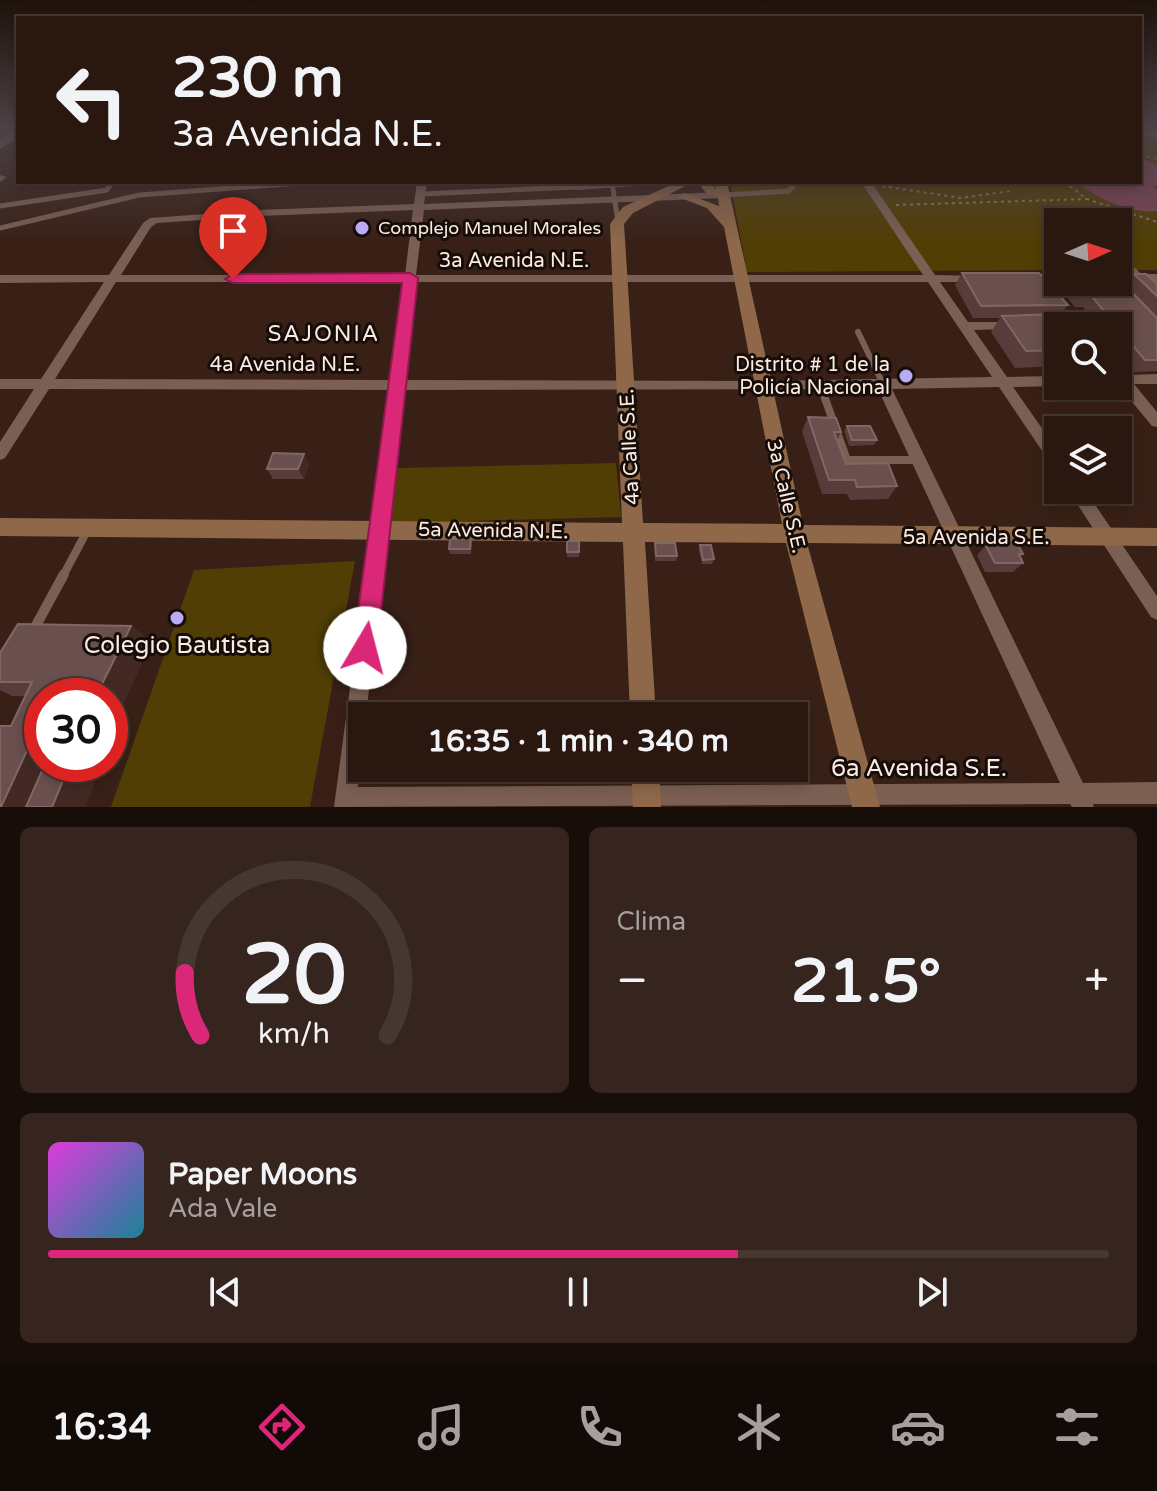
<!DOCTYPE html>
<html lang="es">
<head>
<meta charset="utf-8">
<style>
	body { margin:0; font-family:"Varela Round",sans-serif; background:#36251e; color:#f1f3f6; height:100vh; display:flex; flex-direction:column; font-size:30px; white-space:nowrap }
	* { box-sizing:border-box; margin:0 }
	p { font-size:26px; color:#a5a09f }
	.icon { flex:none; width:44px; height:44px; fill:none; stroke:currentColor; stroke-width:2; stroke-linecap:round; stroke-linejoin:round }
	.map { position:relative; height:807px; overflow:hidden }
	.panel { display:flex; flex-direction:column; gap:20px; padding:20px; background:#170d09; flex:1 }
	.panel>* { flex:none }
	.banner { position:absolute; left:16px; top:16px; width:1126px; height:168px; border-radius:0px; box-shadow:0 4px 12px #0003,0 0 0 2px #463730; background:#2a1810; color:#f1f3f6; overflow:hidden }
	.needle { width:52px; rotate:87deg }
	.controls { position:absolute; left:1044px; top:208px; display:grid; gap:16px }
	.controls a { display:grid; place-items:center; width:88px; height:88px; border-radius:0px; background:#2a1810; box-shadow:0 4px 12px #0003,0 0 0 2px #463730; font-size:40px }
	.speed { position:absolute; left:24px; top:678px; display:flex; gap:16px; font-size:40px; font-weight:700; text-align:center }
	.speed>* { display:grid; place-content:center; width:104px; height:104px; border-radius:50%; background:#2a1810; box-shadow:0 4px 12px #0003,0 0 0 2px #463730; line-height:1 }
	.speed .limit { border:12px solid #d22; background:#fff; color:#111 }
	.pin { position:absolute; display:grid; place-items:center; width:68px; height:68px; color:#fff; margin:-82px -34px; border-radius:50% 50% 50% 0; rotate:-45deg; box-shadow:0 0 8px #0007 }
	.pin .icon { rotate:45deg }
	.me { position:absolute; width:88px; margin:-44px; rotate:8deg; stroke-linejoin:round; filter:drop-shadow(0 0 6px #0008) }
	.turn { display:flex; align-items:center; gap:28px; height:168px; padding:0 24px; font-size:36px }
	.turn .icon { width:104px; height:104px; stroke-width:2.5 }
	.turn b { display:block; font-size:56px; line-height:68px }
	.big { font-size:60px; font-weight:700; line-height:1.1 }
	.panel .widget { flex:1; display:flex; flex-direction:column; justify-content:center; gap:12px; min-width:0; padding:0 28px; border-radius:12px; background:#36251e }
	.panel .dial { align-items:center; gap:0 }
	.dial svg { height:208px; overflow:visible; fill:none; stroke:#463730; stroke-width:7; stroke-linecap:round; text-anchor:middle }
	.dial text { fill:#f1f3f6; stroke:none }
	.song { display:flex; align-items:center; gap:24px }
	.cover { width:96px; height:96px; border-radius:12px; background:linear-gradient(135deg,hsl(300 70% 55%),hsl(190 70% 35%)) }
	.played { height:8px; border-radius:4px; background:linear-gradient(90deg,#db2777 65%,#463730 65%) }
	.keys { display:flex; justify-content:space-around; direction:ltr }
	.heat { display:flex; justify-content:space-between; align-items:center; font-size:44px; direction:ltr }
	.panel .tiles { flex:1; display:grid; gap:20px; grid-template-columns:1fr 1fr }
	.widget:last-child { grid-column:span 2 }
	.trip { position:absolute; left:348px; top:702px; width:460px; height:80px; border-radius:0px; background:#2a1810; box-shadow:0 4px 12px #0003,0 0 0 2px #463730; font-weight:700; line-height:80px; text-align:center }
	.dock { display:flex; height:128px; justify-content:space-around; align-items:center; background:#110a06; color:#a5a09f }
	.dock .icon { width:56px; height:56px }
	.dock .on { color:#db2777 }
	.dock b { font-size:36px; color:#f1f3f6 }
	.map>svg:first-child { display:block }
	.green { fill:#513e05 }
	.water { fill:#7f4458 }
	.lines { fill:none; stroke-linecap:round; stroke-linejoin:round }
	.path { stroke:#8a756d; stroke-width:2; stroke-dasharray:3 4; stroke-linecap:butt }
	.lane-far3 { stroke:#7b5f53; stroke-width:5 }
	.lane-far2 { stroke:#7b5f53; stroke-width:6 }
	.lane-far1 { stroke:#7b5f53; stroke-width:8 }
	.lane { stroke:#7b5f53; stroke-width:10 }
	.street { fill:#7b5f53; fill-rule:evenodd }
	.secondary { fill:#8f684a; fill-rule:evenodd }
	.highway { fill:#be7d34; fill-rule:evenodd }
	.wall { fill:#573c3b }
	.shaded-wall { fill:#432924 }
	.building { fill:#694f4d; stroke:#806765; stroke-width:2 }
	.route { fill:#db2777; stroke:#8e194d; stroke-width:2 }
	.poi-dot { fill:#b9abf7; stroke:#170d08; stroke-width:3 }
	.labels { text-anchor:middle; stroke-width:6; stroke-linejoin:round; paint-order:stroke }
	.far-poi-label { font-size:18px; fill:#fcebe4; stroke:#170d08; text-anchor:start }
	.street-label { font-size:20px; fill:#fcebe4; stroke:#170d08 }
	.poi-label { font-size:20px; fill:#fcebe4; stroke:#170d08; text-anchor:end }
	.neighbourhood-label { font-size:22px; letter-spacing:2px; fill:#fcebe4; stroke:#170d08 }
	.near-poi-label { font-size:24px; fill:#fcebe4; stroke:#170d08 }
	.near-street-label { font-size:24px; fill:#fcebe4; stroke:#170d08 }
</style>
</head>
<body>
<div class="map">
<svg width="1157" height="807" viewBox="0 0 1157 807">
	<rect width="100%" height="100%" fill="#382016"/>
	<!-- green -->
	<g class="green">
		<polygon points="1140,130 1157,139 1157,270 1118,270 1118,222 1058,222 1058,270 747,272 730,182 1140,182"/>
		<polygon points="616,463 621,517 387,523 398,468"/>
		<polygon points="355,561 310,807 111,807 194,570"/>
	</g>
	<!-- water -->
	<path class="water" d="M1140,158l17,7v20l-4,2 4,3v21c-27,3 -60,-13 -81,-29h64z"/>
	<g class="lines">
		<!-- path -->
		<g class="path">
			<polyline points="1140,155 1157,159"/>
			<polyline points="1064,182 1087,199 1157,222"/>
			<polyline points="882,186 961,198 1011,191"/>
			<polyline points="896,205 1087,199"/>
		</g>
		<!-- lane-far3 -->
		<g class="lane-far3">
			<polyline points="1140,132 1157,136"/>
			<polyline points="612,182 618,222"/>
			<polyline points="421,194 577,187 578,182"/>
			<polyline points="724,195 788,191 793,187 790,182"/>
			<polyline points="0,206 107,190 112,182"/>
			<polyline points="0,228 139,195 315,182"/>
		</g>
		<!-- lane-far2 -->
		<g class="lane-far2">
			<polyline points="1118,256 1141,278"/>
			<polyline points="858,332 883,384"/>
			<polyline points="820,385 822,392"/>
		</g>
		<!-- lane-far1 -->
		<g class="lane-far1">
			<polyline points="822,390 847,460 917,460"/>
			<polyline points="63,576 88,529"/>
		</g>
		<!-- lane -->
		<polyline class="lane" points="33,631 64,574"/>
		<!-- street -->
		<g class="street">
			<polygon points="0,175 7,177 0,182"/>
			<path d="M417,182h10l-3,22 300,-12 5,3 -5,3 -300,12 -8,65h507l-62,-93h10l64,93 47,1 2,2 -6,4h-38l28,40h49l2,3 -6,4 -39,1 33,47 51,-1v10l-45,1 45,64v18l-5,-2 -54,-80 -107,2 191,394 74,-1v22h-64l1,3h-22l-2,-3 -736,3 56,-417 -341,-1 -44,69 -5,2v-18l34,-53h-34v-10h41l63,-97 -104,1v-8h109l34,-52 7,-5 108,-8 156,-6zM413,210l-8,65h-284l30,-48 6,-4 101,-7zM116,282h288l-13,98 -336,-1zM415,282h513l64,95 -230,4 -358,-1zM878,389l182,394 -702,4 4,-33v-38h4l37,-326z"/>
			<polygon points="608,182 655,182 650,185 577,190 572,187 577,184"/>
			<polygon points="1026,274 1058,274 1058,282 1022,280 1020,278"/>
			<rect x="1118" y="274" width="39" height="8"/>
			<polygon points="1118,370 1126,375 1157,374 1157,384 1134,384 1157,412 1157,427 1152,426 1118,385"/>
			<polygon points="1068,490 1085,490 1157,596 1157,620 1151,617"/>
		</g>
		<!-- secondary -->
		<g class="secondary">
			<polygon points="13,130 18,130 18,137 0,149 0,140"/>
			<polygon points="677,182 693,182 633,213 624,224 643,523 782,524 724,227 707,208 678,197 684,193 719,206 718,197 707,194 697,182 710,182 716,189 715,182 727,182 803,525 1157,528 1157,546 807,543 880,807 852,807 786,543 645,542 656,716 630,716 623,542 0,536 0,518 622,523 610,224 623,207"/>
			<polygon points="631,768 659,768 661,807 633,807"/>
		</g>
		<!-- highway -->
		<polygon class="highway" points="1144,130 1157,130 1157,138"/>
	</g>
	<!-- wall -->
	<g class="wall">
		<polygon points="962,273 1068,305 1061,314 1058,326 1058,366 1015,368 991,332 1000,318 973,318 955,285"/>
		<polygon points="1134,274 1157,284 1157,317 1125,285"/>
		<polygon points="1059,282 1118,282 1157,318 1157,371 1134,372 1118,352 1118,326 1098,326 1083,307 1075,307 1057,285"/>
		<polygon points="808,417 841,432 837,441 846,464 897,486 888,499 850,500 847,494 822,494 802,431"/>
		<polygon points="847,426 877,440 874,445 849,446 844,431"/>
		<polygon points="304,454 309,464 304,479 273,479 267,469"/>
		<rect x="567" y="541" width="12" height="16"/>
		<polygon points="990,541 1023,554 1020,557 1023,563 1013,572 985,572 977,555"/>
		<polygon points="655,543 677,556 676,561 655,561"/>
		<polygon points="472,544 471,554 450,554 449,549"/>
		<polygon points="700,545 714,559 712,564 702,564 699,550"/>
		<polygon points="18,624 131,626 151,642 119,713 121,714 110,742 110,696 42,696 42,764 101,764 85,807 0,807 0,726 11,726 26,696 12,696 0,690 0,653"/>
	</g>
	<!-- shaded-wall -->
	<g class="shaded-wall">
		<polygon points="304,454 309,464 304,479 298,469"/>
		<polygon points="131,626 151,642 119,713 121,714 110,742 110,696 96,696"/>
		<polygon points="58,683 82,696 52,696"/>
		<polygon points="42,718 42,764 55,764 37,807 1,807"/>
		<polygon points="70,764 101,764 85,807 52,807"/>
	</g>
	<!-- building -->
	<g class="building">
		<polygon points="962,273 1039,273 1068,305 981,306"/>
		<polygon points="1134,274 1146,274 1157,284 1157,296"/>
		<polygon points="1118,278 1157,318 1157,360 1145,360 1118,328 1118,326 1116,326 1091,295 1083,295 1072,282 1118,282"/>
		<polygon points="1081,313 1092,326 1058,326 1058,350 1026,351 1002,316"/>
		<polygon points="808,417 836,418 841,432 834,432 846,464 888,463 897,486 857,487 855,480 829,480"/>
		<polygon points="847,426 870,426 877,440 852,440"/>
		<polygon points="273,453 304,454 298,469 267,469"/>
		<polygon points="450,539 471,539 470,549 449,549"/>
		<rect x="567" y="541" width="12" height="11"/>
		<polygon points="990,541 1016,541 1023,554 1019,554 1023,563 995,563 986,546 992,546"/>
		<polygon points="655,543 675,543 677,556 656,556"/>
		<polygon points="700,545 711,545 714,559 703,560"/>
		<polygon points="18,624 131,626 96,696 75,696 81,683 58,683 52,696 42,696 42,718 1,807 0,807 0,726 11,726 32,682 0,682 0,653"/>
		<polygon points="45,764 70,764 52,807 26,807"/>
	</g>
	<!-- sky -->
	<linearGradient id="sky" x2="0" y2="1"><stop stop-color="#1f120c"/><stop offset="0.53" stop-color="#4d4247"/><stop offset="1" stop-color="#4d4247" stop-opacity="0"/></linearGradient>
	<rect width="1157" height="243" fill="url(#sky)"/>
	<!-- route -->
	<polygon class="route" points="410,273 418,278 377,648 374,657 365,660 356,657 353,648 402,283 233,283 225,279 233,274"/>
	<!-- markers -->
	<g class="poi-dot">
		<circle cx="362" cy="228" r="8"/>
		<circle cx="906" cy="376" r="8"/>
		<circle cx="177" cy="618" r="8"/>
	</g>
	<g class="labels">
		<!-- far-poi labels -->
		<g class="far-poi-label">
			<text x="378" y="234">Complejo Manuel Morales</text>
		</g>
		<!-- street labels -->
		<g class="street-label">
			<text x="514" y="267">3a Avenida N.E.</text>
			<text x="285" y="371">4a Avenida N.E.</text>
			<text transform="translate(629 447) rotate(-93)" y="7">4a Calle S.E.</text>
			<text transform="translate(787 496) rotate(77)" y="7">3a Calle S.E.</text>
			<text transform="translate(493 530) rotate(1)" y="7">5a Avenida N.E.</text>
			<text x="976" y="544">5a Avenida S.E.</text>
		</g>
		<!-- poi labels -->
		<g class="poi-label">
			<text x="890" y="371">Distrito # 1 de la<tspan x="890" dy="23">Policía Nacional</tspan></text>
		</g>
		<!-- neighbourhood labels -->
		<g class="neighbourhood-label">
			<text x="324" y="341">SAJONIA</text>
		</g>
		<!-- near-poi labels -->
		<g class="near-poi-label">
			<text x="177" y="653">Colegio Bautista</text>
		</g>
		<!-- near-street labels -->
		<g class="near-street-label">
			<text x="919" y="776">6a Avenida S.E.</text>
		</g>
	</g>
</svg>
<div class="controls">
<a><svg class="needle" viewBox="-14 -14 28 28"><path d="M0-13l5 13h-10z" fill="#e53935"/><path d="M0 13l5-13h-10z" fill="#a5a09f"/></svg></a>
<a><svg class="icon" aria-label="search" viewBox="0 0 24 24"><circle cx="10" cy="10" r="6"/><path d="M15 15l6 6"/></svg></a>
<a><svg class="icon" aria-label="layers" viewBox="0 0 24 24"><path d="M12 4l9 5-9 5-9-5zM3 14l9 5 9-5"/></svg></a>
</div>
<div class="speed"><div class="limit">30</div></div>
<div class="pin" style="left:233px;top:279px;background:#d93025"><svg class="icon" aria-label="arrive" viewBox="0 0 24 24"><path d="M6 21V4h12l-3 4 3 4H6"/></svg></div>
<svg class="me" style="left:365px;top:648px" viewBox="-20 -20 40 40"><circle r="19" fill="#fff"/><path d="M0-13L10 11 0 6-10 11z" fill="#db2777"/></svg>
<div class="trip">16:35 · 1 min · 340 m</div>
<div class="banner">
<div class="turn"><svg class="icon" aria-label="left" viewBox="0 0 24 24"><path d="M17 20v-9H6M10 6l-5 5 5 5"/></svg><div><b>230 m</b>3a Avenida N.E.</div></div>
</div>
</div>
<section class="panel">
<div class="tiles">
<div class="widget dial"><svg viewBox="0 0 100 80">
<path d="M14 69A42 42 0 1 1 86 69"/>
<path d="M14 69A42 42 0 0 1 8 45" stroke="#db2777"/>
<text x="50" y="56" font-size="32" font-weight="700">20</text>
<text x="50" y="72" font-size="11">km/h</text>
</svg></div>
<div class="widget"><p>Clima</p>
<div class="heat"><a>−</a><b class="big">21.5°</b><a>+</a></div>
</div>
<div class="widget">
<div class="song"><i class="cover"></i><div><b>Paper Moons</b><p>Ada Vale</p></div></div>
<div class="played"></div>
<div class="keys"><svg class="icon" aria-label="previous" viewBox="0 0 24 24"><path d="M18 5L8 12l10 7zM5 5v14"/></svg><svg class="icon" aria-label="pause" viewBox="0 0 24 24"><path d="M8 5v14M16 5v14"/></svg><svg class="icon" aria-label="next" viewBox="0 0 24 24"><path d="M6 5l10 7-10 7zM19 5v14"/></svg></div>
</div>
</div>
</section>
<nav class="dock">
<b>16:34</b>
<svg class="icon on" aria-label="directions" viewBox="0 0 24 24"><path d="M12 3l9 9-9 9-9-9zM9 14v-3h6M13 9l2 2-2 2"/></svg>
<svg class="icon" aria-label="music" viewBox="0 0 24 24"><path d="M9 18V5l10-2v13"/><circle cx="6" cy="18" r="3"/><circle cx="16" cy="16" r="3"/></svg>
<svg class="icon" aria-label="phone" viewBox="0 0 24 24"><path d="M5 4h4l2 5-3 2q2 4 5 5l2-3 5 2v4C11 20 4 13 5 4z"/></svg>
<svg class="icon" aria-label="climate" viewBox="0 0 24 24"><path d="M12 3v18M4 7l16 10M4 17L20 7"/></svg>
<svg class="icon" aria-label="car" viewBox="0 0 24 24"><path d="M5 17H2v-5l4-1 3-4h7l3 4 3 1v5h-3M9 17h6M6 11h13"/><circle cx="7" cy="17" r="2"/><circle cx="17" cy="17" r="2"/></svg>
<svg class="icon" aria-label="filters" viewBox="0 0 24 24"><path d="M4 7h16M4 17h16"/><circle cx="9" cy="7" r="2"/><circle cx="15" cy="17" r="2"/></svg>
</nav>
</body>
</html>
